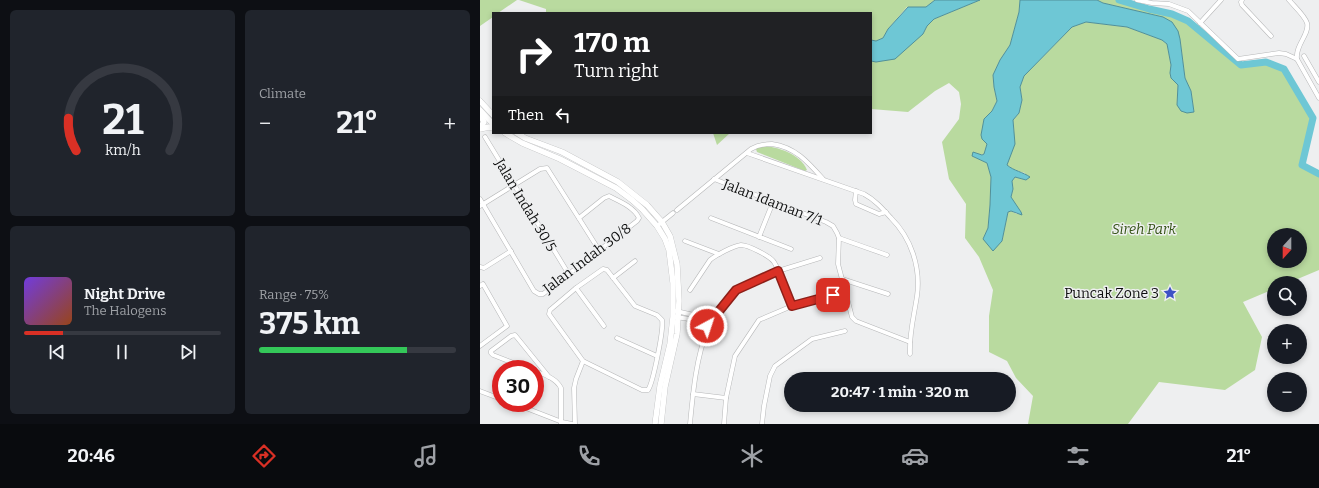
<!DOCTYPE html>
<html lang="en">
<head>
<meta charset="utf-8">
<style>
	body { margin:0; font-family:Bitter,serif; background:#20242c; color:#f1f3f6; height:100vh; display:flex; flex-direction:column; font-size:15px; white-space:nowrap }
	* { box-sizing:border-box; margin:0 }
	p { font-size:13px; color:#9ea1a6 }
	.icon { flex:none; width:22px; height:22px; fill:none; stroke:currentColor; stroke-width:2; stroke-linecap:round; stroke-linejoin:round }
	.map { position:relative; flex:1; overflow:hidden }
	.side { display:flex; flex-direction:column; gap:10px; padding:10px; background:#0d0f14; width:480px }
	.side>* { flex:none }
	.banner { position:absolute; left:12px; top:12px; width:380px; height:122px; border-radius:0px; box-shadow:0 2px 6px #0003; background:#202124; color:#fff; overflow:hidden }
	.needle { width:26px; rotate:201deg }
	.buttons { position:absolute; left:787px; top:228px; display:grid; gap:8px }
	.buttons a { display:grid; place-items:center; width:40px; height:40px; border-radius:50%; background:#171b24; box-shadow:0 2px 6px #0003; font-size:20px }
	.speed { position:absolute; left:12px; top:360px; display:flex; gap:8px; font-size:20px; font-weight:700; text-align:center }
	.speed>* { display:grid; place-content:center; width:52px; height:52px; border-radius:50%; background:#171b24; box-shadow:0 2px 6px #0003; line-height:1 }
	.speed .limit { border:6px solid #d22; background:#fff; color:#111 }
	.pin { position:absolute; display:grid; place-items:center; width:34px; height:34px; color:#fff; margin:-17px; border-radius:8px; box-shadow:0 2px 6px #0006 }
	.me { position:absolute; width:44px; margin:-22px; rotate:40deg; stroke-linejoin:round; filter:drop-shadow(0 0 3px #0008) }
	.turn { display:flex; align-items:center; gap:14px; height:84px; padding:0 16px; font-size:18px }
	.turn .icon { width:52px; height:52px; stroke-width:2.5 }
	.turn b { display:block; font-size:28px; line-height:34px }
	.then { display:flex; align-items:center; height:38px; padding:0 16px; background:#0003; gap:8px; font-size:15px }
	.big { font-size:30px; font-weight:700; line-height:1.1 }
	.side .card { flex:1; display:flex; flex-direction:column; justify-content:center; gap:6px; min-width:0; padding:0 14px; border-radius:6px; background:#20242c }
	.side .dial { align-items:center; gap:0 }
	.dial svg { height:104px; overflow:visible; fill:none; stroke:#363941; stroke-width:7; stroke-linecap:round; text-anchor:middle }
	.dial text { fill:#f1f3f6; stroke:none }
	.song { display:flex; align-items:center; gap:12px }
	.cover { width:48px; height:48px; border-radius:6px; background:linear-gradient(135deg,hsl(260 70% 55%),hsl(20 70% 35%)) }
	.played { height:4px; border-radius:2px; background:linear-gradient(90deg,#d93025 20%,#363941 20%) }
	.keys { display:flex; justify-content:space-around; direction:ltr }
	.heat { display:flex; justify-content:space-between; align-items:center; font-size:22px; direction:ltr }
	.charge { height:6px; border-radius:3px; background:linear-gradient(90deg,#34c759 75%,#363941 0) }
	.side .tiles { flex:1; display:grid; gap:10px; grid-template-columns:repeat(2,1fr) }
	.trip { position:absolute; left:304px; top:372px; width:232px; height:40px; border-radius:20px; background:#171b24; box-shadow:0 2px 6px #0003; font-weight:700; line-height:40px; text-align:center }
	.dock { display:flex; height:64px; justify-content:space-around; align-items:center; background:#090b0e; color:#9ea1a6 }
	.dock .icon { width:28px; height:28px }
	.dock .on { color:#d93025 }
	.dock b { font-size:18px; color:#f1f3f6 }
	main { display:flex; flex:1; min-height:0 }
	.map>svg:first-child { display:block }
	.green { fill:#b9da9f; fill-rule:evenodd }
	.water { fill:#6ec7d5; stroke:#519099 }
	.lines { fill:none; stroke-linecap:round; stroke-linejoin:round }
	.river { stroke:#6ec7d5; stroke-width:7 }
	.street-casing { stroke:#b6b7b8; stroke-width:5 }
	.secondary-casing { stroke:#b6b7b8; stroke-width:6 }
	.street { stroke:#fff; stroke-width:4 }
	.secondary { stroke:#fff; stroke-width:5.5 }
	.route-casing { stroke:#8d1f18; stroke-width:10 }
	.route { stroke:#d93025; stroke-width:7 }
	.labels { text-anchor:middle; stroke-width:3; stroke-linejoin:round; paint-order:stroke }
	.street-label { font-size:14px; fill:#0d0e0e; stroke:#eeeff0 }
	.park-label { font-size:14px; font-style:italic; fill:#355316; stroke:#eeeff0 }
	.poi-label { font-size:14px; fill:#0d0e0e; stroke:#eeeff0; text-anchor:end }
</style>
</head>
<body>
<main>
<section class="side">
<div class="tiles">
<div class="card dial"><svg viewBox="0 0 100 80">
<path d="M14 69A42 42 0 1 1 86 69"/>
<path d="M14 69A42 42 0 0 1 8 44" stroke="#d93025"/>
<text x="50" y="56" font-size="32" font-weight="700">21</text>
<text x="50" y="72" font-size="11">km/h</text>
</svg></div>
<div class="card"><p>Climate</p>
<div class="heat"><a>−</a><b class="big">21°</b><a>+</a></div>
</div>
<div class="card">
<div class="song"><i class="cover"></i><div><b>Night Drive</b><p>The Halogens</p></div></div>
<div class="played"></div>
<div class="keys"><svg class="icon" aria-label="previous" viewBox="0 0 24 24"><path d="M18 5L8 12l10 7zM5 5v14"/></svg><svg class="icon" aria-label="pause" viewBox="0 0 24 24"><path d="M8 5v14M16 5v14"/></svg><svg class="icon" aria-label="next" viewBox="0 0 24 24"><path d="M6 5l10 7-10 7zM19 5v14"/></svg></div>
</div>
<div class="card"><p>Range · 75%</p><b class="big">375 km</b><div class="charge"></div></div>
</div>
</section>
<div class="map">
<svg width="839" height="424" viewBox="0 0 839 424">
	<rect width="100%" height="100%" fill="#eeeff0"/>
	<!-- green -->
	<g class="green">
		<polygon points="0,0 37,0 18,13 13,13 13,17 0,26"/>
		<polygon points="39,0 455,0 446,7 427,7 408,29 403,38 396,41 391,40 391,13 66,13 66,9"/>
		<path d="M500,0h40l-1,12 -9,33 -10,15 -7,15 1,12 3,14 -5,10 -8,8 -2,20 5,5 -3,10 -12,2 15,7 4,14 -1,28 -2,23 -5,11 19,2 6,-29 3,-1 6,3 4,-2 -10,-15 2,-8 -1,-8 3,-4 11,3 -1,-7 -12,-3 -6,-5 7,-34 -1,-11 6,-7 3,-13 -2,-13 4,-11 48,-49 14,-5 41,5 35,13 5,4 4,21 -1,8 1,5 7,7 -1,20 17,7 -3,-21 -6,-13 -5,-39 -8,-17 -10,-5 -59,-14 -6,-3h22l30,9 23,5 16,7 53,44 25,-3 18,7 29,49 -11,47 17,9v96l-31,13h-14v6l-31,13 19,35 -7,33 -30,20 -66,-8 -31,42h-100l5,-28 -17,-18 -9,-17 -18,-9v-36l4,-26 -14,-33 -14,-19 1,-34 -17,-25 -7,-37 17,-23 2,-15 -2,-12 -10,-9 -14,8 -27,21 -37,-3v-48l6,1 46,-28 4,-8 7,-7zM794,235h26v26h-26z"/>
		<polygon points="233,133 250,133 237,145"/>
		<path d="M281,145c16,2 39,8 46,25l-2,1 -48,-19 -1,-3z"/>
	</g>
	<!-- water -->
	<g class="water">
		<polygon points="455,0 500,0 454,19 447,26 443,34 415,59 396,62 391,61 391,40 396,41 403,38 408,29 428,7 446,7"/>
		<path d="M540,0h77l6,3 60,14 9,5 6,9 2,8 5,39 6,13 3,21 -7,1 -6,-2 -4,-6 1,-20 -7,-7 -1,-5 1,-8 -4,-21 -5,-4 -35,-13 -41,-5 -14,5 -48,49 -4,11 2,13 -3,13 -6,7 2,24 -8,21c7,6 16,7 23,12l-4,3 -11,-3 -3,4 1,8 -2,8 10,15 1,3 -11,-4 -3,1 -6,29 -9,10 -10,-12 5,-11 2,-23 1,-28 -4,-14 -15,-7 1,-4 9,3 2,-1 3,-10 -5,-5 -1,-4 3,-16 8,-8 5,-10 -3,-14 -1,-12 7,-15 10,-15 9,-33z"/>
	</g>
	<g class="lines">
		<!-- river -->
		<polyline class="river" points="639,0 669,9 692,14 708,21 761,65 786,62 804,69 833,118 822,165 839,174"/>
		<!-- street casing -->
		<g class="street-casing">
			<g id="street">
				<polyline points="657,0 672,3 689,4 708,11 758,59 799,53 806,54 817,59"/>
				<polyline points="762,0 761,2 762,5 791,36"/>
				<path d="M809,0c5,6 16,16 18,23 3,11 -12,22 -10,36l22,39"/>
				<polyline points="720,23 741,0"/>
				<polyline points="824,56 839,82"/>
				<polyline points="5,137 88,273"/>
				<path d="M267,153l117,41c11,6 18,14 27,24 20,20 30,49 26,78 -3,20 -8,38 -7,58"/>
				<polyline points="234,179 346,222 353,226 357,233 359,238 358,264 372,317 376,321 381,323 430,342"/>
				<polyline points="376,191 375,200 376,204 399,214 406,212"/>
				<path d="M0,199l54,92 5,3h4l94,-73 2,-3c-5,-11 -20,-17 -30,-22l-5,2 -25,20"/>
				<polyline points="0,206 60,169 67,168 119,250"/>
				<path d="M197,210l74,-61c7,-4 13,-5 21,-5 23,3 36,18 51,35"/>
				<polyline points="231,218 311,249"/>
				<polyline points="177,226 193,213"/>
				<polyline points="279,237 293,202"/>
				<polyline points="359,238 407,255"/>
				<polyline points="205,241 239,254"/>
				<polyline points="0,267 4,268 31,251"/>
				<path d="M123,269l4,1 28,36 22,9 5,5c2,9 -9,63 -14,70h-6l-59,-29 -34,-47 1,-4 26,-22z"/>
				<polyline points="133,278 155,261"/>
				<polyline points="362,279 408,294"/>
				<polyline points="0,286 3,284 27,326 0,346"/>
				<polyline points="96,288 124,326"/>
				<path d="M210,290l20,-30c6,-5 23,-14 31,-15 7,0 29,11 33,17 8,13 13,30 18,44"/>
				<polyline points="196,311 218,316 230,321"/>
				<polyline points="195,317 217,320 226,325"/>
				<circle cx="230" cy="324" r="3.5"/>
				<polyline points="231,321 257,290 298,271 340,258"/>
				<polyline points="137,338 177,356"/>
				<polyline points="49,369 13,355 11,353 11,351 31,336 35,335 69,377"/>
				<path d="M55,371c10,4 21,7 26,17v36"/>
				<polyline points="0,391 21,399"/>
				<polyline points="213,394 246,398"/>
				<polyline points="33,403 82,422 92,424"/>
				<polyline points="95,424 94,388 96,379 103,361"/>
				<path d="M210,424c3,-32 6,-66 18,-96"/>
				<polyline points="244,424 246,398 255,356 279,320 312,306 353,295"/>
				<polyline points="282,424 284,406 290,376 295,366 332,339 365,331"/>
			</g>
		</g>
		<!-- secondary casing -->
		<g class="secondary-casing">
			<g id="secondary">
				<polyline points="0,101 13,115"/>
				<polyline points="0,110 13,124"/>
				<polyline points="0,115 4,122 0,128"/>
				<polyline points="0,129 9,127 13,128"/>
				<polyline points="25,133 42,143 80,159 136,188 152,200 162,209 177,226 185,239 189,250 193,283 193,317 190,344 180,386 175,424"/>
				<polyline points="37,133 45,138 82,152 138,182 167,205 182,222 190,236 197,264 199,301 197,334 185,387 181,424"/>
			</g>
		</g>
		<!-- street -->
		<use href="#street" class="street"/>
		<!-- secondary -->
		<use href="#secondary" class="secondary"/>
	</g>
	<g class="lines">
		<!-- route casing -->
		<g class="route-casing">
			<polyline id="route" points="227,326 227,322 231,321 256,290 298,271 312,306 353,295"/>
		</g>
		<!-- route -->
		<use href="#route" class="route"/>
	</g>
	<!-- icons -->
	<defs>
		<g id="sight-bare" transform="scale(1.08)"><path d="M0-6L1.8-2.2L6-1.7L2.9 1.2L3.7 5.4L0 3.3L-3.7 5.4L-2.9 1.2L-6-1.7L-1.8-2.2Z" fill="#3d52c5" stroke="#eeeff0" stroke-width="2.5" paint-order="stroke"/></g>
	</defs>
	<g fill-rule="evenodd">
		<use href="#sight-bare" x="690" y="293"/>
	</g>
	<g class="labels">
		<!-- street labels -->
		<g class="street-label">
			<text transform="translate(293 202) rotate(21)" y="5">Jalan Idaman 7/1</text>
			<text transform="translate(46 205) rotate(59)" y="5">Jalan Indah 30/5</text>
			<text transform="translate(107 258) rotate(-37)" y="5">Jalan Indah 30/8</text>
		</g>
		<!-- park labels -->
		<g class="park-label">
			<text x="664" y="234">Sireh Park</text>
		</g>
		<!-- poi labels -->
		<g class="poi-label">
			<text x="679" y="298">Puncak Zone 3</text>
		</g>
	</g>
</svg>
<div class="buttons">
<a><svg class="needle" viewBox="-14 -14 28 28"><path d="M0-13l5 13h-10z" fill="#e53935"/><path d="M0 13l5-13h-10z" fill="#9ea1a6"/></svg></a>
<a><svg class="icon" aria-label="search" viewBox="0 0 24 24"><circle cx="10" cy="10" r="6"/><path d="M15 15l6 6"/></svg></a>
<a>+</a>
<a>−</a>
</div>
<div class="speed"><div class="limit">30</div></div>
<div class="pin" style="left:353px;top:295px;background:#d93025"><svg class="icon" aria-label="arrive" viewBox="0 0 24 24"><path d="M6 21V4h12l-3 4 3 4H6"/></svg></div>
<svg class="me" style="left:227px;top:326px" viewBox="-20 -20 40 40"><circle r="17" fill="#d93025" stroke="#fff" stroke-width="3"/><path d="M0-11L8 9 0 5-8 9z" fill="#fff"/></svg>
<div class="trip">20:47 · 1 min · 320 m</div>
<div class="banner">
<div class="turn"><svg class="icon" aria-label="right" viewBox="0 0 24 24"><path d="M7 20v-9h11M14 6l5 5-5 5"/></svg><div><b>170 m</b>Turn right</div></div>
<div class="then">Then<svg class="icon" aria-label="left" viewBox="0 0 24 24"><path d="M17 20v-9H6M10 6l-5 5 5 5"/></svg></div>
</div>
</div>
</main>
<nav class="dock">
<b>20:46</b>
<svg class="icon on" aria-label="directions" viewBox="0 0 24 24"><path d="M12 3l9 9-9 9-9-9zM9 14v-3h6M13 9l2 2-2 2"/></svg>
<svg class="icon" aria-label="music" viewBox="0 0 24 24"><path d="M9 18V5l10-2v13"/><circle cx="6" cy="18" r="3"/><circle cx="16" cy="16" r="3"/></svg>
<svg class="icon" aria-label="phone" viewBox="0 0 24 24"><path d="M5 4h4l2 5-3 2q2 4 5 5l2-3 5 2v4C11 20 4 13 5 4z"/></svg>
<svg class="icon" aria-label="climate" viewBox="0 0 24 24"><path d="M12 3v18M4 7l16 10M4 17L20 7"/></svg>
<svg class="icon" aria-label="car" viewBox="0 0 24 24"><path d="M5 17H2v-5l4-1 3-4h7l3 4 3 1v5h-3M9 17h6M6 11h13"/><circle cx="7" cy="17" r="2"/><circle cx="17" cy="17" r="2"/></svg>
<svg class="icon" aria-label="filters" viewBox="0 0 24 24"><path d="M4 7h16M4 17h16"/><circle cx="9" cy="7" r="2"/><circle cx="15" cy="17" r="2"/></svg>
<b>21°</b>
</nav>
</body>
</html>
